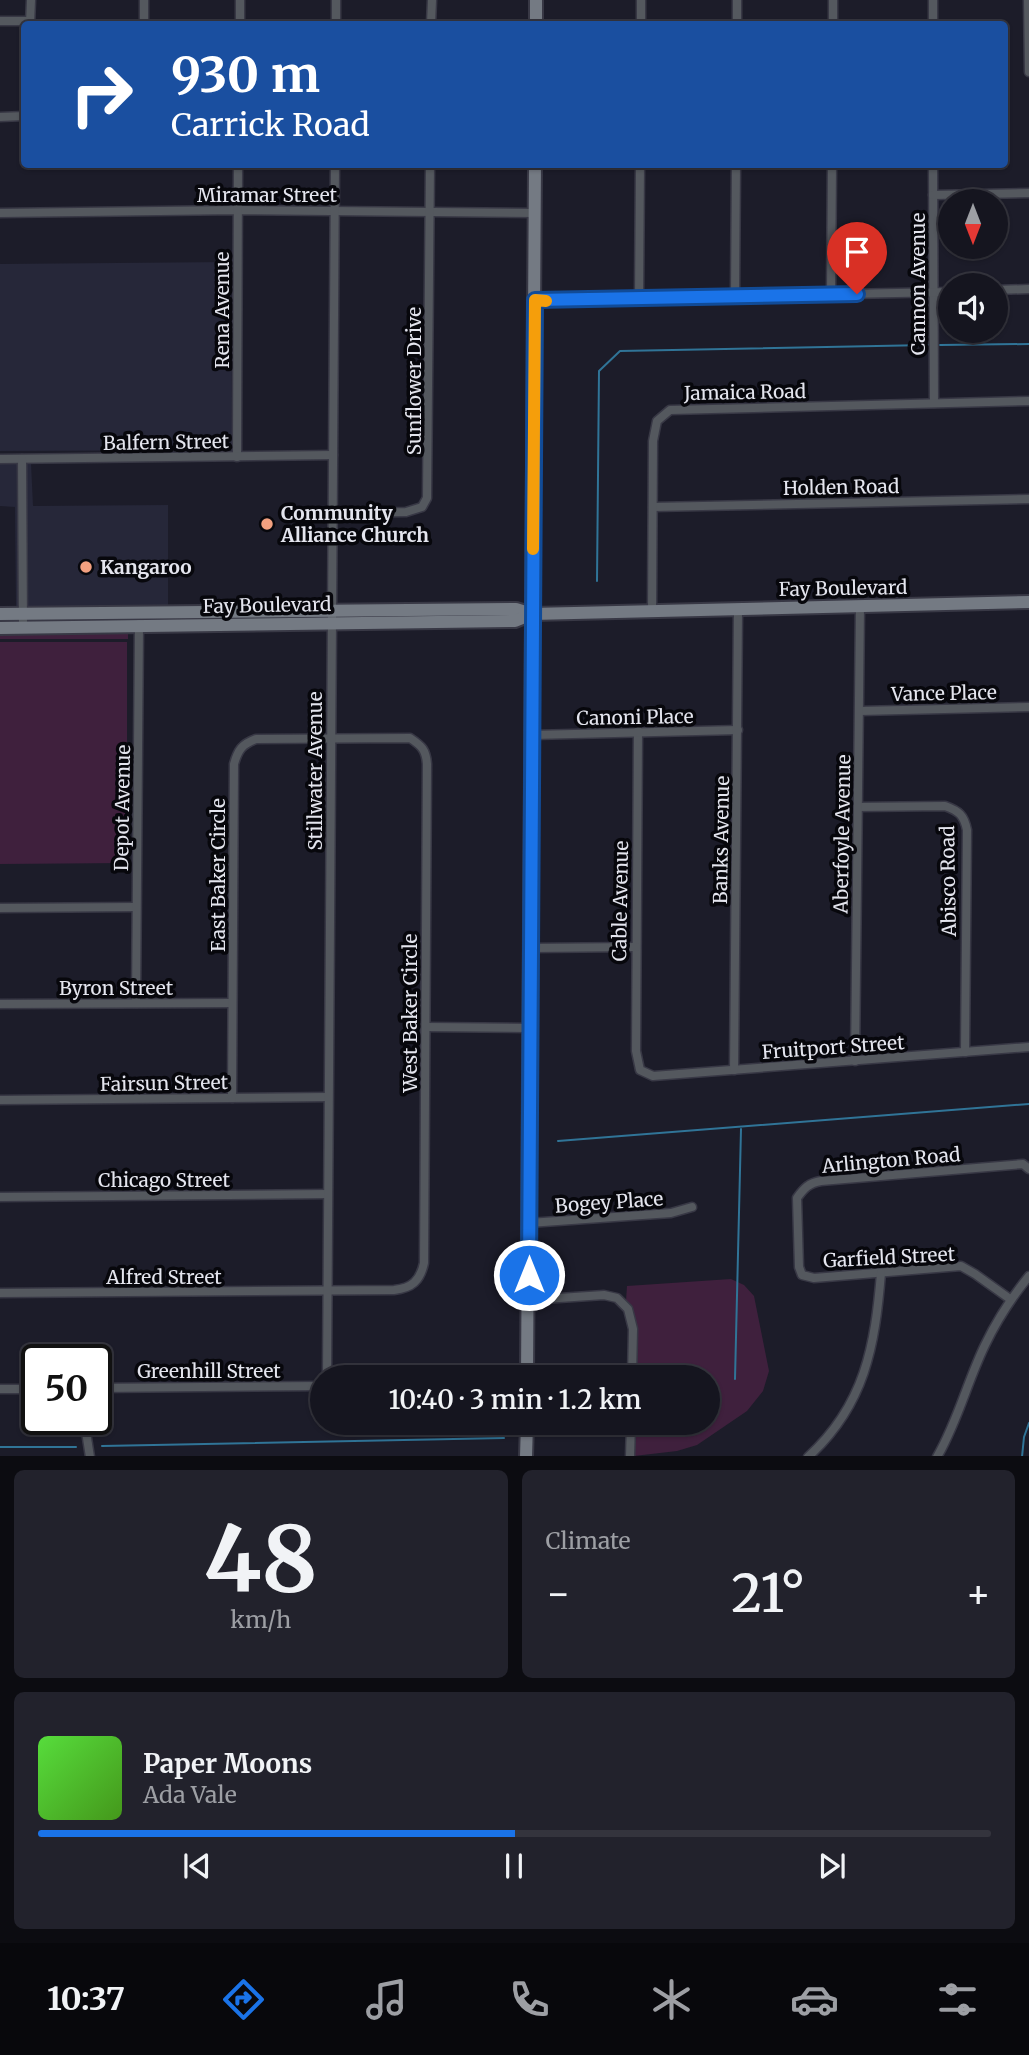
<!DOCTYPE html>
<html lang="en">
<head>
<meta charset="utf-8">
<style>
	body { margin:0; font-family:Merriweather,serif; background:#22222c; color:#f1f3f6; height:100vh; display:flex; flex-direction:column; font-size:26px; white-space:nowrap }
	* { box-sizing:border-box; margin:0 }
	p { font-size:23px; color:#9d9fa4 }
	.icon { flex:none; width:38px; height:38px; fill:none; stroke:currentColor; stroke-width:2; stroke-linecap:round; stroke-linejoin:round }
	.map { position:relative; height:1456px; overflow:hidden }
	.details { display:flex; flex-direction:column; gap:14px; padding:14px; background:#0c0c11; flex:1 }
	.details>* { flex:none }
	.banner { position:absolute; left:21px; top:21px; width:987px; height:147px; border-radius:7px; box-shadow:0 2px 5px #0004,0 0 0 2px #34343d; background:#1a4fa0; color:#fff; overflow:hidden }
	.needle { width:46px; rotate:180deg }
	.controls { position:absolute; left:938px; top:189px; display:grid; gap:14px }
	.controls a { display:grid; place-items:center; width:70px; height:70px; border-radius:50%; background:#15151f; box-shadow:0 2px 5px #0004,0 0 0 2px #34343d; font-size:35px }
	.speed { position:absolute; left:21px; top:1344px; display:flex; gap:14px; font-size:35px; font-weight:700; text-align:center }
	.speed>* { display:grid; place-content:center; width:91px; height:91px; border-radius:50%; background:#15151f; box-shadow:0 2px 5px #0004,0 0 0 2px #34343d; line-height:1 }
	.speed .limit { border:4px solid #111; border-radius:10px; background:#fff; color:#111 }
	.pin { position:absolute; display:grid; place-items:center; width:60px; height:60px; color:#fff; margin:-72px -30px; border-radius:50% 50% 50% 0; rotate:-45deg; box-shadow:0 0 7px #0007 }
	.pin .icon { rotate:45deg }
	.me { position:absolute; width:77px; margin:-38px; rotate:0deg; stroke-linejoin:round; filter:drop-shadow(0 0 5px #0008) }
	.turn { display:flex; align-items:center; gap:24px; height:147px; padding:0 35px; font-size:32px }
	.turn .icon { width:91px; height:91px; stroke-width:2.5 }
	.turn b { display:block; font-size:49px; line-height:60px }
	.big { font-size:52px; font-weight:600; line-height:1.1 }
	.details .widget { flex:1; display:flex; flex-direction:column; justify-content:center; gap:10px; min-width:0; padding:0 24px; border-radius:10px; background:#22222c }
	.details .dial { align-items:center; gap:0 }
	.dial b { font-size:91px; line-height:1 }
	.song { display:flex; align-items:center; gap:21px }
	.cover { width:84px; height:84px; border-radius:10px; background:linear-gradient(135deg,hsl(110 70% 55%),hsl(100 70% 35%)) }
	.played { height:7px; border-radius:4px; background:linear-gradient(90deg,#1a73e8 50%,#34343d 50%) }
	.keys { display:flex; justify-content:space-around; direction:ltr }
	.heat { display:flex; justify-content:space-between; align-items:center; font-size:38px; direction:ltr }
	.details .tiles { flex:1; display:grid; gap:14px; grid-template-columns:1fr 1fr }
	.widget:last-child { grid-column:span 2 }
	.trip { position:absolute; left:310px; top:1365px; width:410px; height:70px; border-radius:35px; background:#15151f; box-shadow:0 2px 5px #0004,0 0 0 2px #34343d; font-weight:600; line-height:70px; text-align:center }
	.dock { display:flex; height:112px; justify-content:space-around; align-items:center; background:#08080c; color:#9d9fa4 }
	.dock .icon { width:49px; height:49px }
	.dock .active { color:#1a73e8 }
	.dock b { font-size:32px; color:#f1f3f6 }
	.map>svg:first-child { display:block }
	.built { fill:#262739 }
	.green { fill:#3f203d }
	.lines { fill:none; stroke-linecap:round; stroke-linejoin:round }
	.stream { stroke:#307497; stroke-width:2 }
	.street-casing { stroke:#383845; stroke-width:11 }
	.secondary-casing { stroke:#383845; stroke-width:16 }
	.street { stroke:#54585e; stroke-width:8 }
	.secondary { stroke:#747a83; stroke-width:12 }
	.route-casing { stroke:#114b97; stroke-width:18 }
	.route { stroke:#1a73e8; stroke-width:12 }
	.slow { stroke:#f59e0b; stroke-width:12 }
	.poi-dot { fill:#f2a080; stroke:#07070c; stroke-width:2.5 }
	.labels { text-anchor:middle; stroke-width:7; stroke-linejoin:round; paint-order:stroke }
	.street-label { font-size:19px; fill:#e4e5ee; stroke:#07070c }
	.poi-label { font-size:19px; font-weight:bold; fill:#e4e5ee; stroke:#07070c; text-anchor:start }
</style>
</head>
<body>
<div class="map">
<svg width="1029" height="1457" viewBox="0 0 1029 1457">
	<rect width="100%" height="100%" fill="#1c1c29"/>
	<!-- built -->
	<g class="built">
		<polygon points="231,262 232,450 0,451 0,264"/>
		<polygon points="0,463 18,463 19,607 16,607 15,507 0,506"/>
		<polygon points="25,463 31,463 33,506 168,505 168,605 27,607"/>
	</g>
	<!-- green -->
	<g class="green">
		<polygon points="128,632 128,639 0,639 0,633"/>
		<polygon points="0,642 127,642 127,863 0,864"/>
		<polygon points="731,1279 744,1285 754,1296 769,1371 763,1391 747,1411 697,1445 677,1451 634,1456 635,1423 707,1423 707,1377 636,1377 632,1308 626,1301 627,1286"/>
	</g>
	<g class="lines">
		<!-- stream -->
		<g class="stream">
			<polyline points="940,345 1029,344"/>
			<polyline points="597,581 599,371 620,351 928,345"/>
			<polyline points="558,1141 1029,1104"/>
			<polyline points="735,1379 741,1129"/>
			<polyline points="543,1436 626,1432"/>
			<polyline points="102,1446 504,1438"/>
			<polyline points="0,1447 76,1447"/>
			<polyline points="1022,1457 1024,1437 1029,1423"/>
		</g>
		<!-- street casing -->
		<g class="street-casing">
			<g id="street">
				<polyline points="933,0 933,24"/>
				<polyline points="1028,0 1029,72"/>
				<polyline points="0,21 30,21"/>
				<polyline points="30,24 31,0"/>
				<polyline points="144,24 144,0"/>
				<polyline points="240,24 240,0"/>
				<polyline points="336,24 336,0"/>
				<polyline points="431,24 432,0"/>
				<polyline points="641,24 641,0"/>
				<polyline points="737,24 737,0"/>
				<polyline points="833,24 833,0"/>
				<polyline points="0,117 24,116"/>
				<polyline points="933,164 934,403"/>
				<polyline points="933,195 1029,193"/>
				<polyline points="0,213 238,210 535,213"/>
				<polyline points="996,290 1029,289"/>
				<polyline points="831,294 832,164"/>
				<polyline points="735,296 736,164"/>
				<polyline points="639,299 640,164"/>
				<polyline points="535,300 950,292"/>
				<polyline points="237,457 238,164"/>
				<polyline points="0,459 333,455"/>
				<polyline points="22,459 23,628"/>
				<polyline points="653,507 1029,499"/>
				<polyline points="333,513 406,512 422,507 427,498 430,164"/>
				<polyline points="652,612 653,441 657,421 670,410 1029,401"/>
				<polyline points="860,711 1029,707"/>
				<polyline points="638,731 636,1051 640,1070 653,1076 1029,1047"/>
				<polyline points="532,735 738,730"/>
				<path d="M858,807l87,-1c14,5 19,9 22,24l-2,222"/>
				<polyline points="0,908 136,907"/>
				<polyline points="531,948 636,947"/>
				<polyline points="136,1003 139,624"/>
				<polyline points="0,1004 232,1003"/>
				<polyline points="426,1027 529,1028"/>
				<polyline points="855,1061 860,607"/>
				<polyline points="734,1070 738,610"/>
				<polyline points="0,1100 328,1097"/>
				<polyline points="0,1197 327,1194"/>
				<polyline points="529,1223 671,1213 692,1207"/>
				<path d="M0,1293l394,-3c18,-2 26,-9 30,-27l3,-499c-1,-14 -5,-18 -17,-26l-154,1c-14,5 -18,11 -22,25l-2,334"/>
				<path d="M1010,1299l-35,-25 -14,-8 -147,12 -12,-3 -3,-8 -2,-69c7,-10 12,-15 24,-17l202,-17 6,5"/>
				<polyline points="529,1300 604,1295 617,1298 628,1309 633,1329 632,1377"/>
				<polyline points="327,1377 335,164"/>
				<polyline points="96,1388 322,1386"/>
				<polyline points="0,1389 37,1389"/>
				<polyline points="84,1419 90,1457"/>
				<polyline points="630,1457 631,1423"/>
				<path d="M808,1457c57,-52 67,-111 73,-184"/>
				<path d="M937,1457c21,-36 30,-75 48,-112 12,-25 27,-48 44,-69"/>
			</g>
		</g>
		<!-- secondary casing -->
		<g class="secondary-casing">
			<g id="secondary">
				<polyline points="536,24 536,0"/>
				<polyline points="0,614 516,609 532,614 1029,602"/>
				<polyline points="0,628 515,621 532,614"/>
				<polyline points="527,1377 535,164"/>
				<polyline points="526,1457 527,1423"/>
			</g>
		</g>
		<!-- street -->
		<use href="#street" class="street"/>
		<!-- secondary -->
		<use href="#secondary" class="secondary"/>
	</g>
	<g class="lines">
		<!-- route casing -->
		<g class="route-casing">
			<polyline id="route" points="529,1275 535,300 857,294"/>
		</g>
		<!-- route -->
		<use href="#route" class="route"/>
		<!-- slow -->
		<polyline class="slow" points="533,549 535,300 546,301"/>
	</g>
	<!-- markers -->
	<g class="poi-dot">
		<circle cx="267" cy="524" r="7"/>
		<circle cx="86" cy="567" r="7"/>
	</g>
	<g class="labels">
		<!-- street labels -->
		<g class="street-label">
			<text x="267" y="202">Miramar Street</text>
			<text transform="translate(918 284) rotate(-90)" y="7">Cannon Avenue</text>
			<text transform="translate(222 310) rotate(-90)" y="7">Rena Avenue</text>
			<text transform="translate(414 381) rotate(-90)" y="7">Sunflower Drive</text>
			<text transform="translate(745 392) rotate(-1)" y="7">Jamaica Road</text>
			<text transform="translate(166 442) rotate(-1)" y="7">Balfern Street</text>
			<text transform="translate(841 487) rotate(-1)" y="7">Holden Road</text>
			<text transform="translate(843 588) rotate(-1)" y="7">Fay Boulevard</text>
			<text transform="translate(267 605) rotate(-1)" y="7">Fay Boulevard</text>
			<text transform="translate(944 693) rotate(-1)" y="7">Vance Place</text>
			<text transform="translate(635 717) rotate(-1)" y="7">Canoni Place</text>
			<text transform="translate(315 771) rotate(-90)" y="7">Stillwater Avenue</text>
			<text transform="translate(122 808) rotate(-89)" y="7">Depot Avenue</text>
			<text transform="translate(842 834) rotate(-89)" y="7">Aberfoyle Avenue</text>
			<text transform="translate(721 840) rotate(-89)" y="7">Banks Avenue</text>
			<text transform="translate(218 875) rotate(-90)" y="7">East Baker Circle</text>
			<text transform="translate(948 881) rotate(-91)" y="7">Abisco Road</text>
			<text transform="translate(620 901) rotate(-89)" y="7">Cable Avenue</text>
			<text x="116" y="995">Byron Street</text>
			<text transform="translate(410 1013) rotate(-90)" y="7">West Baker Circle</text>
			<text transform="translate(833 1047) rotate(-4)" y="7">Fruitport Street</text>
			<text transform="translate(164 1083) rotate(-1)" y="7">Fairsun Street</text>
			<text transform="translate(891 1160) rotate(-5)" y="7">Arlington Road</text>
			<text x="164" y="1187">Chicago Street</text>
			<text transform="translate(609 1202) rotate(-4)" y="7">Bogey Place</text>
			<text transform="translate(889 1257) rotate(-3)" y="7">Garfield Street</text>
			<text x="164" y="1284">Alfred Street</text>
			<text x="209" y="1378">Greenhill Street</text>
		</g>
		<!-- poi labels -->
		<g class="poi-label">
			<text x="281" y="520">Community<tspan x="281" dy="22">Alliance Church</tspan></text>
			<text x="100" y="574">Kangaroo</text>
		</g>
	</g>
</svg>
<div class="controls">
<a><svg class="needle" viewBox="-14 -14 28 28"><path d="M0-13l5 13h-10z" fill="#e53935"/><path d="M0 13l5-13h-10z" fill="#9d9fa4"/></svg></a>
<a><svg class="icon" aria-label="sound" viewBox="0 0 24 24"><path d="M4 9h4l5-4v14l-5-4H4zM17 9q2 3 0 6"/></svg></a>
</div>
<div class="speed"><div class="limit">50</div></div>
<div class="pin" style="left:857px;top:294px;background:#d93025"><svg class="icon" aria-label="arrive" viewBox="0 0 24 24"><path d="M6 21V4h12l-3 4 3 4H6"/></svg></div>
<svg class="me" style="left:529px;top:1275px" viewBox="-20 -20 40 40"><circle r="17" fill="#1a73e8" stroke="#fff" stroke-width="3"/><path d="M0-11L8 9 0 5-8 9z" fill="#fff"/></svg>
<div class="trip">10:40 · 3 min · 1.2 km</div>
<div class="banner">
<div class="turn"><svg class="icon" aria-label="right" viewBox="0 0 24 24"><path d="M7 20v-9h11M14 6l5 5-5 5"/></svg><div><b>930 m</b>Carrick Road</div></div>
</div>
</div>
<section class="details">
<div class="tiles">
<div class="widget dial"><b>48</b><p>km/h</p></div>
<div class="widget"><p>Climate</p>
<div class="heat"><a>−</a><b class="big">21°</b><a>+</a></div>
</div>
<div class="widget">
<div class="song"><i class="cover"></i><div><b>Paper Moons</b><p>Ada Vale</p></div></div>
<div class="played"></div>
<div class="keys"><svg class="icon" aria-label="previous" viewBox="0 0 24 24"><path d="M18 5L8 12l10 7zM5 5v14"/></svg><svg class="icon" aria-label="pause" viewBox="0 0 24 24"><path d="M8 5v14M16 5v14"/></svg><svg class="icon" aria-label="next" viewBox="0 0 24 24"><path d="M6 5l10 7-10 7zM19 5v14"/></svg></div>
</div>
</div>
</section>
<nav class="dock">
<b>10:37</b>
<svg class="icon active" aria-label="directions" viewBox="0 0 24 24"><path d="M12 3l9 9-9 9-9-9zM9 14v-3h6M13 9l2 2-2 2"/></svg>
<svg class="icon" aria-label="music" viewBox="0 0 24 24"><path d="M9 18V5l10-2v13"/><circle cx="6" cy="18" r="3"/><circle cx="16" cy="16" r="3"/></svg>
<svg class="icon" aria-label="phone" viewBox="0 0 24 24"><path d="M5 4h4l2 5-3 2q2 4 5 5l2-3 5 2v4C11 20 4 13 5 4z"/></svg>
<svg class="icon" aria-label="climate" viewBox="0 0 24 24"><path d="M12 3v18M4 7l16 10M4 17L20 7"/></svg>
<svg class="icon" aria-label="car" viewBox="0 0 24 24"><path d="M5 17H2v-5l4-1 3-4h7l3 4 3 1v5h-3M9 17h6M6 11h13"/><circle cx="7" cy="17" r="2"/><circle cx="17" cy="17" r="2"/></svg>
<svg class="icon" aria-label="filters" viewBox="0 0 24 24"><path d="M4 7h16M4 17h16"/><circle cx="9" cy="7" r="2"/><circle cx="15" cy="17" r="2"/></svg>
</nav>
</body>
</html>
